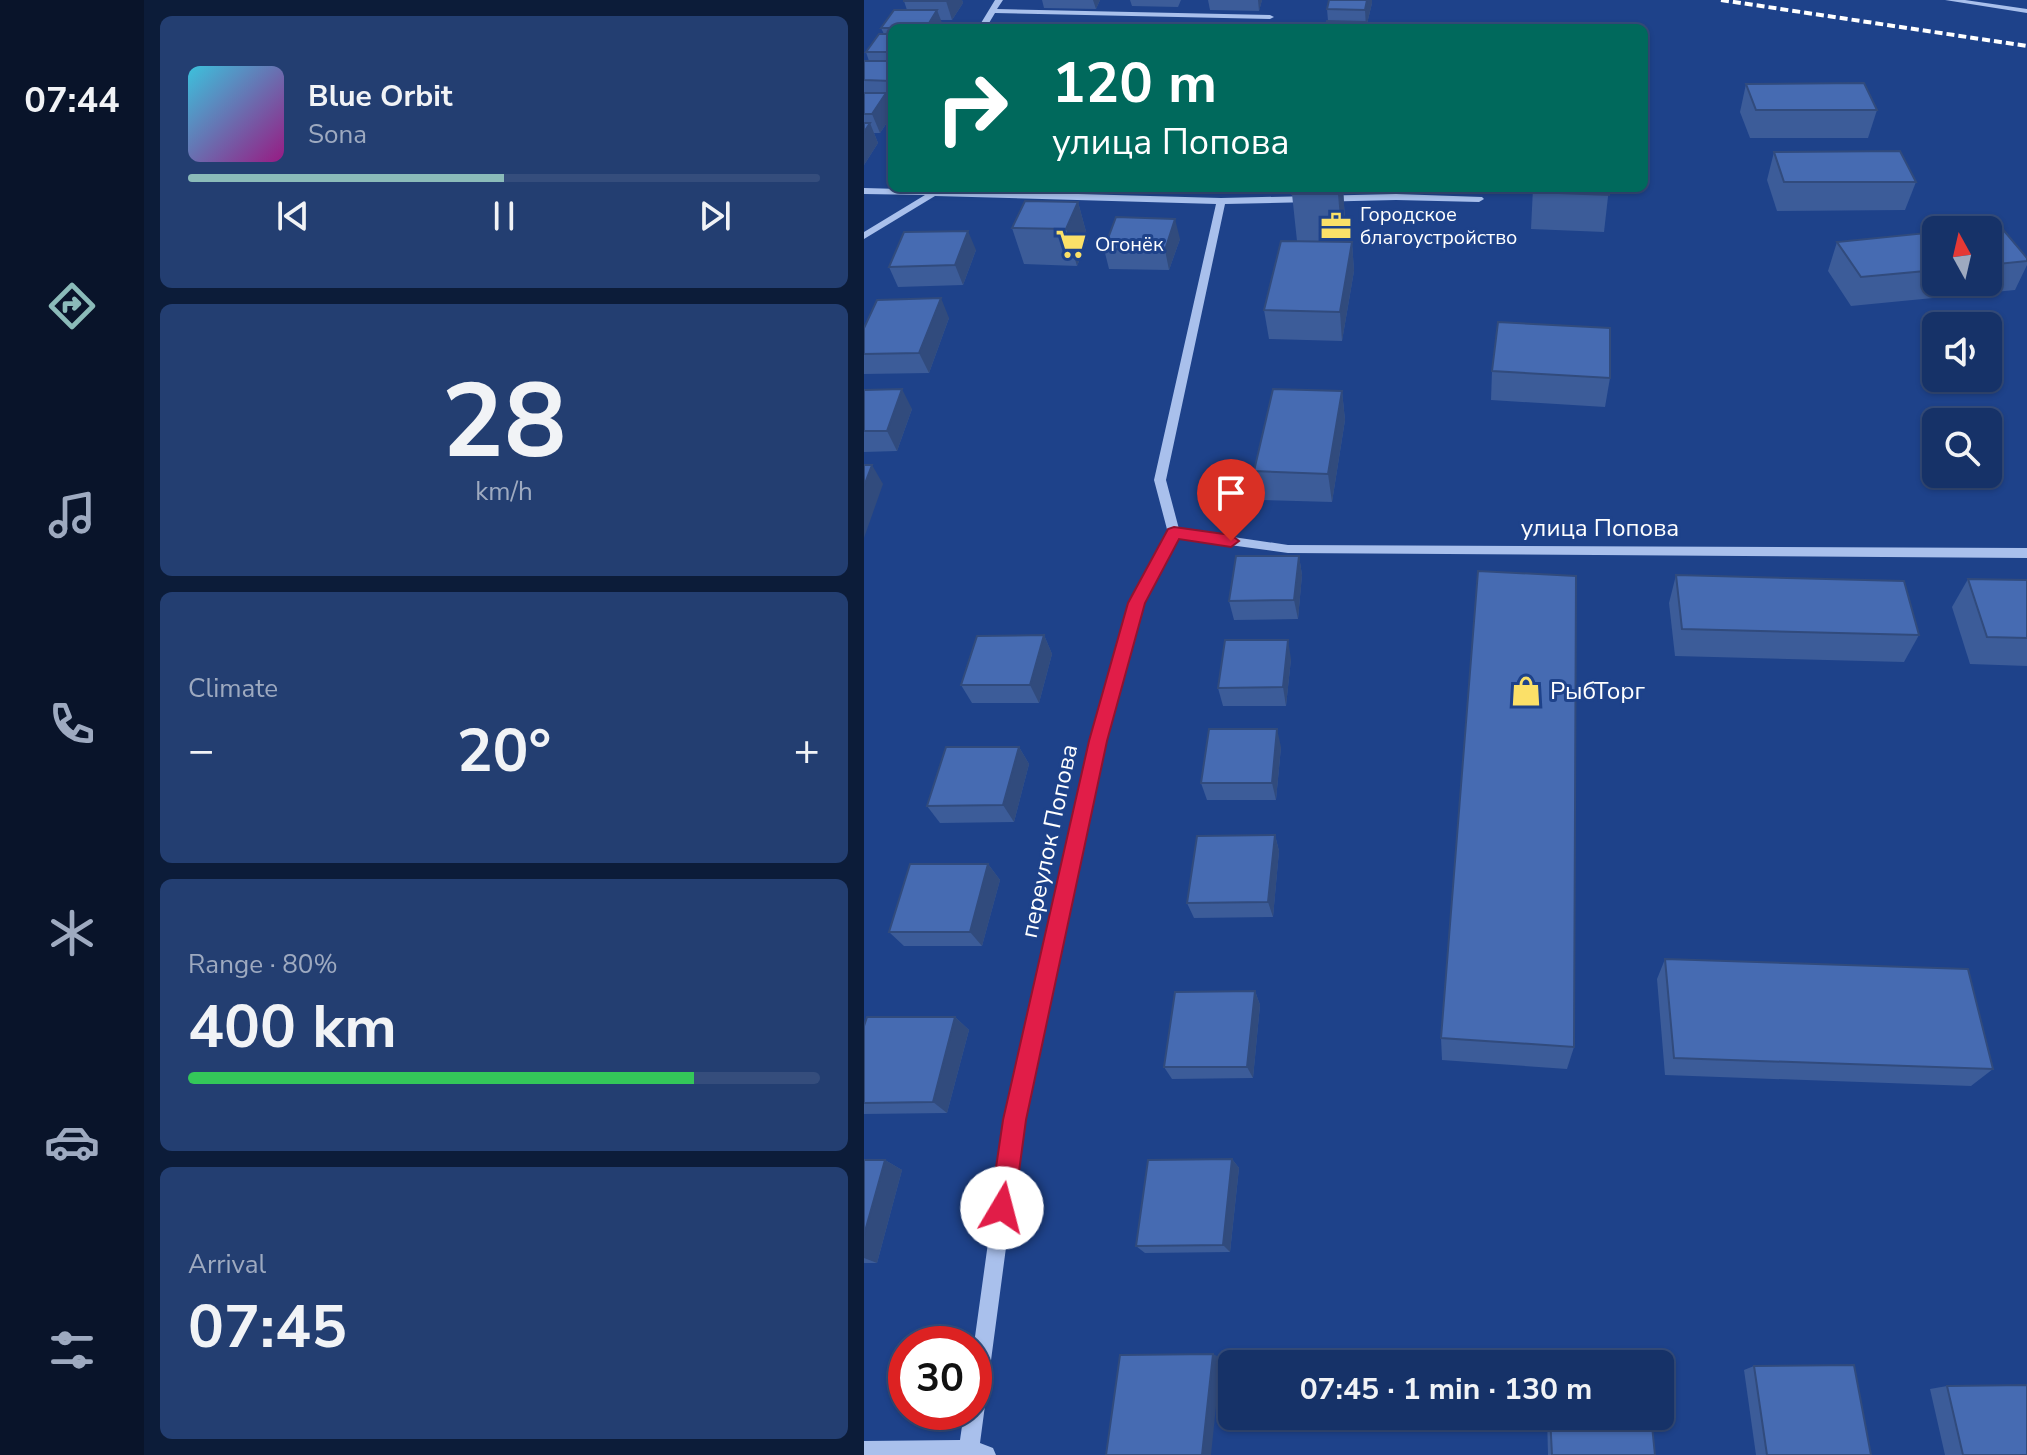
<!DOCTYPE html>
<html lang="en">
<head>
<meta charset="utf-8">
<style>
	body { margin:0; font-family:"Nunito Sans",sans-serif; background:#233e71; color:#f1f3f6; height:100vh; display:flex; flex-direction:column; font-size:30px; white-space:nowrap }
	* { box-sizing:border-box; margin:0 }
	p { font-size:26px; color:#9eaac0 }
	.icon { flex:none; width:44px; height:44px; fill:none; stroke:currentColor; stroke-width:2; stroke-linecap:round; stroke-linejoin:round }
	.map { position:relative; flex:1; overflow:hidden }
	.sheet { display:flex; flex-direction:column; gap:16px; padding:16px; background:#0c1c39; width:720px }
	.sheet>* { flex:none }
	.top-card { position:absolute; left:24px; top:24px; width:760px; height:168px; border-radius:12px; box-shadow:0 2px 6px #0004,0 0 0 2px #354d7c; background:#00695c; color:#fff; overflow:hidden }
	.needle { width:52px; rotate:352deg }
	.buttons { position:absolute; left:1058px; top:216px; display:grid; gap:16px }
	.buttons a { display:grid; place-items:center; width:80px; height:80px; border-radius:12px; background:#163268; box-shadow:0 2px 6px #0004,0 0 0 2px #354d7c; font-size:40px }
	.speed { position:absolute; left:24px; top:1326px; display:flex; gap:16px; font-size:40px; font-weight:700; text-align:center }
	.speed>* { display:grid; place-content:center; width:104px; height:104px; border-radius:50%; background:#163268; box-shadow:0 2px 6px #0004,0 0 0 2px #354d7c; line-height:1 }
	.speed .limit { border:12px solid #d22; background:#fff; color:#111 }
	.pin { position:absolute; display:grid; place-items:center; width:68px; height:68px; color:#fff; margin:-82px -34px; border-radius:50% 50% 50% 0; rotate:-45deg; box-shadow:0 0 8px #0007 }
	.pin .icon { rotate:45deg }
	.me { position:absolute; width:88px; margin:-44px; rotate:8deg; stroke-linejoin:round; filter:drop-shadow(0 0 6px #0008) }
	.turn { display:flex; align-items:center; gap:28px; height:168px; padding:0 32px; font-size:36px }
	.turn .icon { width:104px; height:104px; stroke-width:2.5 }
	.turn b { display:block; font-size:56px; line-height:68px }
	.big { font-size:60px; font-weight:700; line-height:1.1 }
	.sheet .tile { flex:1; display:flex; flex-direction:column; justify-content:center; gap:12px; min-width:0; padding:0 28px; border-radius:12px; background:#233e71 }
	.sheet .dial { align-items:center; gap:0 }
	.dial b { font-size:104px; line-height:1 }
	.song { display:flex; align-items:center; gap:24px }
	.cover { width:96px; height:96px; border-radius:12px; background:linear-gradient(135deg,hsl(190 70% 55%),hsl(310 70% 35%)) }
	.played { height:8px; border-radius:4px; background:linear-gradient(90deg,#8bbbb9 50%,#354d7c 50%) }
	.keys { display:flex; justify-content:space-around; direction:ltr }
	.heat { display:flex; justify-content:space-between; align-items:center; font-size:44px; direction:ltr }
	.charge { height:12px; border-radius:6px; background:linear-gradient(90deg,#34c759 80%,#354d7c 0) }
	.trip { position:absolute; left:354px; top:1350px; width:456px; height:80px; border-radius:12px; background:#163268; box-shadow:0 2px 6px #0004,0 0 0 2px #354d7c; font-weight:700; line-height:80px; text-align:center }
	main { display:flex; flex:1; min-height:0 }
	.tab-bar { display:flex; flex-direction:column; width:144px; justify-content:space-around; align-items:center; background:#09142a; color:#9eaac0 }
	.tab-bar .icon { width:56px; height:56px }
	.tab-bar .active { color:#8bbbb9 }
	.tab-bar b { font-size:36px; color:#f1f3f6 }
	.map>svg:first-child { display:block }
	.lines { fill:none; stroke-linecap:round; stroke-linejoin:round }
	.minor { fill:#a9c0ec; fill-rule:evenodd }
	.rail { stroke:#fff; stroke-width:4; stroke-dasharray:8 4; stroke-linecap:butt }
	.wall { fill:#3c5c99 }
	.shaded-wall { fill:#314b7d }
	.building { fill:#466bb2; stroke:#314b7d; stroke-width:2 }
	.route { fill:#e11d48; stroke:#92132f; stroke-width:2 }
	.labels { text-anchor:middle; stroke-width:6; stroke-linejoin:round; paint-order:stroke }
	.far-poi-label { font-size:20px; fill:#fff; stroke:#1e428a; text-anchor:start }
	.street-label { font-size:24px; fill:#fff; stroke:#1e428a }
	.poi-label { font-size:24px; fill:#fff; stroke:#1e428a; text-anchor:start }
</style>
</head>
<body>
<main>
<nav class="tab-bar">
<b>07:44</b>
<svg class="icon active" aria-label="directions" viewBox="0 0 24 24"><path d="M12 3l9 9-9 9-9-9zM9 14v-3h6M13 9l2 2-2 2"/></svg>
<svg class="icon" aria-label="music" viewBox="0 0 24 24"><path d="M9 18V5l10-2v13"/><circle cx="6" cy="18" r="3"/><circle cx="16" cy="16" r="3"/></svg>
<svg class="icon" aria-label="phone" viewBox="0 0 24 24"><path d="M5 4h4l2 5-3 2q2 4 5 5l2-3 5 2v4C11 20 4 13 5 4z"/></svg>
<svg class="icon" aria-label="climate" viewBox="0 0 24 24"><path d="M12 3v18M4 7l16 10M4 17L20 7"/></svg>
<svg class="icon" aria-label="car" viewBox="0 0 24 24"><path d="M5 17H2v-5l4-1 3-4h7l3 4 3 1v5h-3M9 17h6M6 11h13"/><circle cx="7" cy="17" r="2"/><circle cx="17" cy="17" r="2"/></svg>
<svg class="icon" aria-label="filters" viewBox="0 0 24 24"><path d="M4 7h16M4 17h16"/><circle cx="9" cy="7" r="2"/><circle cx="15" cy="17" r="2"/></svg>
</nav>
<section class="sheet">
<div class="tile">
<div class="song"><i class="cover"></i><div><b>Blue Orbit</b><p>Sona</p></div></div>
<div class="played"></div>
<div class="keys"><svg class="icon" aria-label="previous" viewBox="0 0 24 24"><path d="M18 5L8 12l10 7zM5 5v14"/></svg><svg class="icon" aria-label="pause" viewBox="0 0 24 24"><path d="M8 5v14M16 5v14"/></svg><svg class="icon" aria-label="next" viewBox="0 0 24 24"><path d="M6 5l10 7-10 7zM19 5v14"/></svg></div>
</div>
<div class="tile dial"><b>28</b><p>km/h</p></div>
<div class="tile"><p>Climate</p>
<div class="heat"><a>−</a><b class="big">20°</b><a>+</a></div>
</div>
<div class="tile"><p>Range · 80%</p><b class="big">400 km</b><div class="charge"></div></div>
<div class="tile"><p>Arrival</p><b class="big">07:45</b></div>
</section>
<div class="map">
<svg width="1163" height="1455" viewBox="0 0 1163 1455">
	<rect width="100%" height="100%" fill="#1e428a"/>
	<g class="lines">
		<!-- minor -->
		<g class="minor">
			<polygon points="131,0 139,0 133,9 406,15 410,17 406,19 131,13 122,28 114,28"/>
			<polygon points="1081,0 1101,0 1163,9 1163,13"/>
			<polygon points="0,188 357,198 532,194 618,197 620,199 615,202 532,200 361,204 302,480 315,529 424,545 1163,548 1163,558 424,553 314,538 279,603 241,741 159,1120 116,1443 129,1448 132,1455 0,1455 0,1441 96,1440 100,1412 110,1412 110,1344 141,1120 227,741 267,603 304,533 290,480 352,204 71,196 0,239 0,232 61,195 0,194"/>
		</g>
		<!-- rail -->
		<polyline class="rail" points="857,0 1163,46"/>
	</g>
	<!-- wall -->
	<g class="wall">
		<polygon points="40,0 98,0 99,3 88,20 77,20 28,28 28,100 24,100 28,109 28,115 16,133 10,133 14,143 0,165 0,61 5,61 2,52 20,34 17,28 43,10 40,1"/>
		<polygon points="178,0 236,0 232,9 180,8"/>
		<polygon points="266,0 317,0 314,7 268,6"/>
		<polygon points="344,0 398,0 395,11 346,10"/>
		<polygon points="508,3 502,28 461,28 464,21 463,9"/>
		<polygon points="882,84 1013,110 1004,138 886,138 876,112"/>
		<polygon points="910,152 1052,182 1041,210 913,211 903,180"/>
		<polygon points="479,188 481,221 478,242 488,242 490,271 478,341 405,339 400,310 433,241 428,194"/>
		<polygon points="669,188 745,188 740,232 667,229"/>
		<polygon points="214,202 224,239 213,266 160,264 148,228"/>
		<polygon points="1124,230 1163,258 1163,265 1151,290 987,306 964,271 973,242 1072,232 1072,282 1124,282"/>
		<polygon points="316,239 305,270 245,269 240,249"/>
		<polygon points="112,250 99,285 34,287 25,267"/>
		<polygon points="85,318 65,373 0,374 0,328"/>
		<polygon points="628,371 746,378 741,407 627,400"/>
		<polygon points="0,390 48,409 33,451 0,452"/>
		<polygon points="478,391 481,420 468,502 396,500 390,471"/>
		<polygon points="435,556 438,575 434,619 370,620 365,601"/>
		<polygon points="812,575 1055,635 1040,662 811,656 805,603"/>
		<polygon points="1104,579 1163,580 1163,666 1106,664 1088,607"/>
		<polygon points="180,635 188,654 175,703 108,703 97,685"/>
		<polygon points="427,659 422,706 359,706 354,688"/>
		<polygon points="155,747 165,764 150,822 76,823 63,806"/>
		<polygon points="417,747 412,800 343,800 337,783"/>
		<polygon points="411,835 415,851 409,917 330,918 323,903"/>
		<polygon points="124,864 136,880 118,946 40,946 25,932"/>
		<polygon points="801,959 1129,1069 1107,1086 801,1075 793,979"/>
		<polygon points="391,991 396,1005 389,1078 308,1079 300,1067"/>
		<polygon points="91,1017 105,1030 83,1113 0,1114 0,1026"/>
		<polygon points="577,1038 710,1047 703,1069 578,1060"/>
		<polygon points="368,1159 375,1168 366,1252 281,1253 272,1246"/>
		<polygon points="0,1160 21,1160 38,1170 13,1263 0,1263"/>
		<polygon points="890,1366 1007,1455 892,1455 880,1370"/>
		<polygon points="1083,1386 1163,1455 1081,1455 1066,1389"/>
		<polygon points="683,1416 787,1416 791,1455 684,1455"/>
	</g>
	<!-- shaded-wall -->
	<g class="shaded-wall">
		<polygon points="83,0 98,0 99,3 88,20 82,1"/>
		<polygon points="229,0 236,0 232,9"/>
		<polygon points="394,0 398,0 395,11"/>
		<polygon points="503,0 508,0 508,3 502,28 501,10"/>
		<polygon points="73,10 80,28 62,28"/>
		<polygon points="22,93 28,109 28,115 16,133 8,114"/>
		<polygon points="6,123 14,143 0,165 0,132"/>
		<polygon points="475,188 479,188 481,221 478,242 474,194"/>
		<polygon points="214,202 224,239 213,266 202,229"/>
		<polygon points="311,219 316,239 305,270 301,250"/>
		<polygon points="104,231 112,250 99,285 91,265"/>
		<polygon points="488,242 490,271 478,341 476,312"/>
		<polygon points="77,298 85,318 65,373 55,353"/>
		<polygon points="38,389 48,409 33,451 23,431"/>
		<polygon points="478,391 481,420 468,502 464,474"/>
		<polygon points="8,465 19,484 0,538 0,486"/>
		<polygon points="435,556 438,575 434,619 430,600"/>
		<polygon points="180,635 188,654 175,703 166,685"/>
		<polygon points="424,640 427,659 422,706 419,687"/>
		<polygon points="413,729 417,747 412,800 408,783"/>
		<polygon points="155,747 165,764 150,822 139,805"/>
		<polygon points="411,835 415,851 409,917 404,902"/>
		<polygon points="124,864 136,880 118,946 106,932"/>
		<polygon points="391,991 396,1005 389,1078 383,1067"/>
		<polygon points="91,1017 105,1030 83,1113 69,1102"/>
		<polygon points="368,1159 375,1168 366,1252 359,1245"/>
		<polygon points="21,1160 38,1170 13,1263 0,1258 0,1235"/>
		<polygon points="349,1354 357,1358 347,1455 338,1455"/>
	</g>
	<!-- building -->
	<g class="building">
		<polygon points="40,0 83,0 82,1 40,1"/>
		<polygon points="465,0 503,0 501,10 463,9"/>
		<polygon points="30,10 73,10 62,28 17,28"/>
		<polygon points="463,21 501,22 499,28 461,28"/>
		<polygon points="15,34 28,34 28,52 2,52"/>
		<polygon points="0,61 28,61 28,78 27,81 0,80"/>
		<polygon points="1000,83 1013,110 892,110 882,84"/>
		<polygon points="0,93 22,93 8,114 0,114"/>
		<polygon points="0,123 6,123 0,132"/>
		<polygon points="1036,151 1052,182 920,182 910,152"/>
		<polygon points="429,188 475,188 474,194 428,194"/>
		<polygon points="670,188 745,188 745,195 670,192"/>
		<polygon points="161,201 214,202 202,229 148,228"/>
		<polygon points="252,217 311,219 301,250 240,249"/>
		<polygon points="1136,226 1163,258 1163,261 1124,265 1124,230 1095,230"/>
		<polygon points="104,231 91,265 25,267 40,232"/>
		<polygon points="1072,232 1072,270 997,277 973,242"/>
		<polygon points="417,241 488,242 476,312 400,310"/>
		<polygon points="77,298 55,353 0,354 0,328 13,300"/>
		<polygon points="634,322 746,328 746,378 628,371"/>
		<polygon points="38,389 23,431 0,431 0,390"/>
		<polygon points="409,389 478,391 464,474 390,471"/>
		<polygon points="0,465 8,465 0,486"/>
		<polygon points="372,556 435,556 430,600 365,601"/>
		<polygon points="614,571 712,576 710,1047 577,1038"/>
		<polygon points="812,575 1040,581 1055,635 818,629"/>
		<polygon points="1104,579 1163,580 1163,638 1123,637"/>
		<polygon points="180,635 166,685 97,685 113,636"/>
		<polygon points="361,640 424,640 419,687 354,688"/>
		<polygon points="345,729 413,729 408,783 337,783"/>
		<polygon points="82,747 155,747 139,805 63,806"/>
		<polygon points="411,835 404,902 323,903 333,836"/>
		<polygon points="46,864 124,864 106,932 25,932"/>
		<polygon points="801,959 1104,969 1129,1069 810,1058"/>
		<polygon points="391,991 383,1067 300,1067 311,992"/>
		<polygon points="3,1017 91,1017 69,1102 0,1103 0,1026"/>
		<polygon points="368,1159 359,1245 272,1246 284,1160"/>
		<polygon points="0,1160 21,1160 0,1235"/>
		<polygon points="349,1354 338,1455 242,1455 256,1355"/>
		<polygon points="683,1356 781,1356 782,1364 684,1364"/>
		<polygon points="990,1365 1007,1455 903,1455 890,1366"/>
		<polygon points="1163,1385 1163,1455 1099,1455 1083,1386"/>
		<polygon points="686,1416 787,1416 791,1455 688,1455"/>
	</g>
	<!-- route -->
	<polygon class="route" points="310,527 367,535 375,541 367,547 315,539 281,603 243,741 162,1120 150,1208 147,1216 138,1220 130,1216 126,1208 139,1120 225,741 264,603 304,529"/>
	<!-- icons -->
	<defs>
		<g id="office-bare" transform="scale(2.4)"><path d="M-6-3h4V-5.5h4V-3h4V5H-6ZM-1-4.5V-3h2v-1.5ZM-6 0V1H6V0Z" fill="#fbe068" stroke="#1e428a" stroke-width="2.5" paint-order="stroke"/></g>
		<g id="supermarket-bare" transform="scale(2.4)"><path d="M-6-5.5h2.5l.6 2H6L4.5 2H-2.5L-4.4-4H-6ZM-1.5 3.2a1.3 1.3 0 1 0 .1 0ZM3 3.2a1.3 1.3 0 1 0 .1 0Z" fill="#fbe068" stroke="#1e428a" stroke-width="2.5" paint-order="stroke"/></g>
		<g id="shop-bare" transform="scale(2.4)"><path d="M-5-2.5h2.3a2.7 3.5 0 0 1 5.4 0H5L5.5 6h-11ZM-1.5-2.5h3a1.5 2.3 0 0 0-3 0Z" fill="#fbe068" stroke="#1e428a" stroke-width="2.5" paint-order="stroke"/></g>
	</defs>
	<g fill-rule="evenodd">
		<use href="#office-bare" x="472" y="226"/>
		<use href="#supermarket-bare" x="207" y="244"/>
		<use href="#shop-bare" x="662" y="691"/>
	</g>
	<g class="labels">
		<!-- far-poi labels -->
		<g class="far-poi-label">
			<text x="496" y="221">Городское<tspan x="496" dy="23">благоустройство</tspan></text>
			<text x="231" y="251">Огонёк</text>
		</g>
		<!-- street labels -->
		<g class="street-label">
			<text x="736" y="536">улица Попова</text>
			<text transform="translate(185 841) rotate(-78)" y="8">переулок Попова</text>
		</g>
		<!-- poi labels -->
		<g class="poi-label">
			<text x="686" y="699">РыбТорг</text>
		</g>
	</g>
</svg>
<div class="buttons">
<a><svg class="needle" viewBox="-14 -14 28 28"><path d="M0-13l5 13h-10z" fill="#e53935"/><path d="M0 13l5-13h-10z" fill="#9eaac0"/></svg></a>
<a><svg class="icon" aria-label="sound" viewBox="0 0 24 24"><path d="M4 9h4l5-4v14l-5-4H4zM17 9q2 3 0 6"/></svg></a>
<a><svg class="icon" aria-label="search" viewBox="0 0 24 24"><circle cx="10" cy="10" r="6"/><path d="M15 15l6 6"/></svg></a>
</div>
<div class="speed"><div class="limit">30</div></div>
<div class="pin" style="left:367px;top:541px;background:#d93025"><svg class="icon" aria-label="arrive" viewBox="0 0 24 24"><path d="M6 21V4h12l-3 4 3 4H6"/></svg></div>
<svg class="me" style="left:138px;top:1208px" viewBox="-20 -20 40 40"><circle r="19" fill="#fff"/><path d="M0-13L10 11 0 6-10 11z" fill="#e11d48"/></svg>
<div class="trip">07:45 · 1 min · 130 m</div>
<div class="top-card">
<div class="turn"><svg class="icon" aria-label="right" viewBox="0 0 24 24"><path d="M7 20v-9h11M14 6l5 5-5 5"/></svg><div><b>120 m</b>улица Попова</div></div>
</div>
</div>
</main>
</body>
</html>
